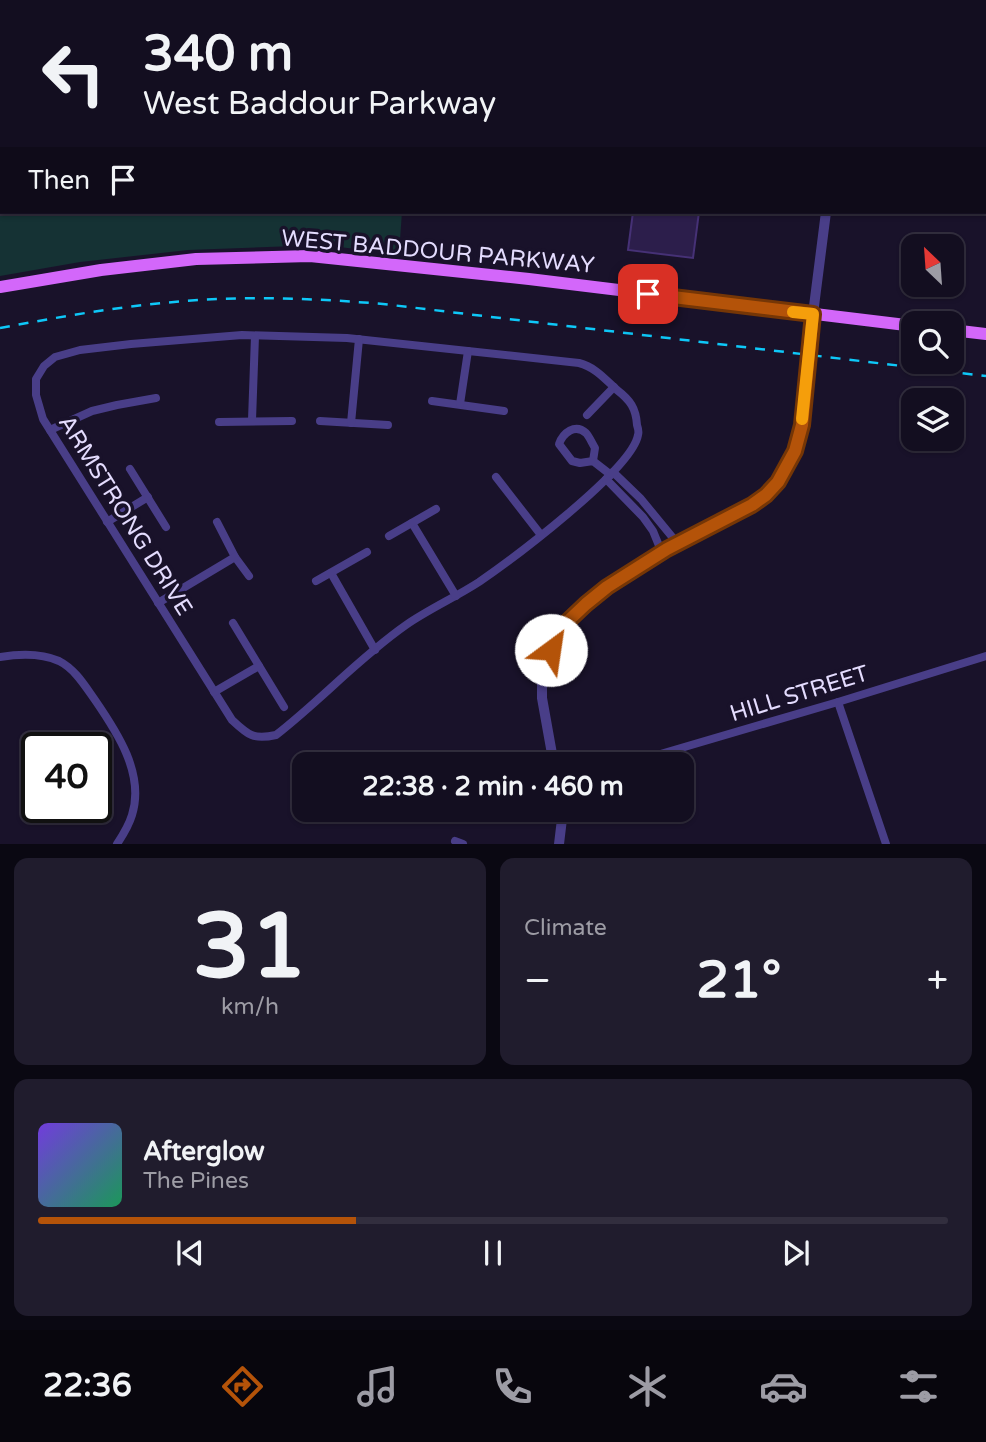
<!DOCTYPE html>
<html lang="en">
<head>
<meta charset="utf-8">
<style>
	body { margin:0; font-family:"Varela Round",sans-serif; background:#201c2d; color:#f1f3f6; height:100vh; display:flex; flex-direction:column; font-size:26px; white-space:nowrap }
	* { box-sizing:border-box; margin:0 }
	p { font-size:23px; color:#9d9ca5 }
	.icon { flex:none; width:38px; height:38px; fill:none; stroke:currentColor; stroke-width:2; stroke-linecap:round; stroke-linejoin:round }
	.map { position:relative; height:844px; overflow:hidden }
	.side { display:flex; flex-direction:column; gap:14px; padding:14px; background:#0a0812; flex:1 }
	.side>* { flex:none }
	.guide { position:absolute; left:0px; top:0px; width:987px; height:214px; box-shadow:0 2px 5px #0004,0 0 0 2px #322e3e; background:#130e20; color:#f1f3f6; overflow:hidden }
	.needle { width:46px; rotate:335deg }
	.fabs { position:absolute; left:901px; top:234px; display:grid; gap:14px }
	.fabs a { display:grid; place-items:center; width:63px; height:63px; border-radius:14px; background:#130e20; box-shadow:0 2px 5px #0004,0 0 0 2px #322e3e; font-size:35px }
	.speed { position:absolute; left:21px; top:732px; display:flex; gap:14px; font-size:35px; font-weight:700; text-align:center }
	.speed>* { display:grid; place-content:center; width:91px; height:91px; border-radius:50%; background:#130e20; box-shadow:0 2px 5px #0004,0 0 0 2px #322e3e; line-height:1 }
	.speed .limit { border:4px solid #111; border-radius:10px; background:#fff; color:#111 }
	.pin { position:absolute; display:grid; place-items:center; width:60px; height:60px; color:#fff; margin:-30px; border-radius:14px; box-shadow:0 4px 10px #0006 }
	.me { position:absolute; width:77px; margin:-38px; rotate:31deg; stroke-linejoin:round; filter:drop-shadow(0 0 5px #0008) }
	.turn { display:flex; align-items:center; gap:24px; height:147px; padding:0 28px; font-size:32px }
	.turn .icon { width:91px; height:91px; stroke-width:2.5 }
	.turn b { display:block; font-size:49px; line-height:60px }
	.then { display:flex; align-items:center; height:66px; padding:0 28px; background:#0003; gap:14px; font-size:26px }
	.big { font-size:52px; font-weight:800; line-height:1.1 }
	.side .tile { flex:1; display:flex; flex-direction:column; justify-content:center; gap:10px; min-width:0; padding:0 24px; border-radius:14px; background:#201c2d }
	.side .dial { align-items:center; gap:0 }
	.dial b { font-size:91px; line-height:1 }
	.song { display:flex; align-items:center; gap:21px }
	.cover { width:84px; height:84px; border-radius:10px; background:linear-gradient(135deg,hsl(260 70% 55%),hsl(150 70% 35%)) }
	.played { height:7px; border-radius:4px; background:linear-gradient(90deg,#b45309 35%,#322e3e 35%) }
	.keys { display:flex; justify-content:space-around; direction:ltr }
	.heat { display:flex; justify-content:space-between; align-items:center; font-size:38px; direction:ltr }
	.side .tiles { flex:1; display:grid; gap:14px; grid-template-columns:1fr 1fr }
	.tile:last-child { grid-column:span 2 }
	.trip { position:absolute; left:292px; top:752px; width:402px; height:70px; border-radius:14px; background:#130e20; box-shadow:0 2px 5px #0004,0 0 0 2px #322e3e; font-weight:800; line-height:70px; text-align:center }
	.dock { display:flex; height:112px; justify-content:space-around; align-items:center; background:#08060d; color:#9d9ca5 }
	.dock .icon { width:49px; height:49px }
	.dock .active { color:#b45309 }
	.dock b { font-size:32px; color:#f1f3f6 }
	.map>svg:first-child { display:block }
	.green { fill:#153234 }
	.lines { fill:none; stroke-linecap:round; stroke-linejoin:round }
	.stream { stroke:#0d1c48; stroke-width:2.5 }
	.building { fill:#2c1e4b; stroke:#463176; stroke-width:2 }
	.minor { stroke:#493e88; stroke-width:8 }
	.tertiary { stroke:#493e88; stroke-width:10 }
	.primary { stroke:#d367fa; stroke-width:12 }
	.rail { stroke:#0ec8f8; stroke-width:2.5; stroke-dasharray:10 9; stroke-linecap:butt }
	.route-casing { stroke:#753606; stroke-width:18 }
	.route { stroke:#b45309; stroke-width:12 }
	.slow { stroke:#f59e0b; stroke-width:12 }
	.labels { text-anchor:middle; stroke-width:7; stroke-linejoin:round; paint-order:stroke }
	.street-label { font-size:23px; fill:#e4dcfe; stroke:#19122a }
</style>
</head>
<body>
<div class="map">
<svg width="986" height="844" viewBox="0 0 986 844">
	<rect width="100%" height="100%" fill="#19122a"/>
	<!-- green -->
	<g class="green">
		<polygon points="182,0 412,0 412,2 181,2"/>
		<polygon points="0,113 2,113 2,212 402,212 399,254 322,245 188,250 80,262 0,276"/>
	</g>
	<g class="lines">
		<!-- stream -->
		<g class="stream">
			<polyline points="175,2 176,0"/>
			<polyline points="0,105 2,105"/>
		</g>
	</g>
	<!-- building -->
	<g class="building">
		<polygon points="633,212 699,212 693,258 628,250"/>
		<polygon points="470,810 504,810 472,819"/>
	</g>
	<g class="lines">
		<!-- minor -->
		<g class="minor">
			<path d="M242,335l105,3 232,25c16,4 26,16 38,27 13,10 19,18 20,35 1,3 2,7 1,10 -6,35 -127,125 -159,147 -23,15 -50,27 -73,43 -46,32 -85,75 -130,110 -23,5 -28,0 -44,-15l-189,-301 -7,-24v-16l8,-13 11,-9 25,-7 51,-6z"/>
			<polyline points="432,401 504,411"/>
			<polyline points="460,404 468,351"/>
			<polyline points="587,415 614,387"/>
			<polyline points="252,420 255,336"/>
			<polyline points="320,421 388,425"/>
			<polyline points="219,422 292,421"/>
			<polyline points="351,423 359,339"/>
			<polyline points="50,430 92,411 117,405 156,398"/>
			<path d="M593,461l2,-13c-3,-5 -6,-12 -9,-15 -11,-10 -23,0 -27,11l13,17 8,2 13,-2 18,14"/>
			<polyline points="130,469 166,527"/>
			<polyline points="613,472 641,499 678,544"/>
			<polyline points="496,477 541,535"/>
			<polyline points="606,479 643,517 653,531 662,553"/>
			<polyline points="107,522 148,497"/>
			<polyline points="217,522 235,557 249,576"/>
			<polyline points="412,523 456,596"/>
			<polyline points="389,536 436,509"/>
			<polyline points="331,573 375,650"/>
			<polyline points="316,581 367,552"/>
			<polyline points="158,603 235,557"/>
			<polyline points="233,623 284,707"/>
			<path d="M0,657c18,-3 41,-4 59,4 16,8 26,25 36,39 22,32 50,74 37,115 -3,10 -9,20 -15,29"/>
			<polyline points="214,692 259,666"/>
			<polyline points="838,702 886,844"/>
			<polyline points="623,765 838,702 986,656"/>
			<polyline points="455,841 463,844"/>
		</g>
		<!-- tertiary -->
		<g class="tertiary">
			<polyline points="908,2 909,0"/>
			<polyline points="554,765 542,698 542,683 551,650 567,622 585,604 607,588 668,549 738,513 766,495 778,482 795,451 801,425 813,314 826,212"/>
			<polyline points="559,844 562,819 560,810"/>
		</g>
		<!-- primary -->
		<g class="primary">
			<polyline points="0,287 101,270 196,259 310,256 529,279 914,326"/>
			<polyline points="952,330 986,334"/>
		</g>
		<!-- rail -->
		<path class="rail" d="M0,328c54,-10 109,-20 164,-25 73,-8 146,-5 219,1l603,72"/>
	</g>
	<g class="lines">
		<!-- route casing -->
		<g class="route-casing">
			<polyline id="route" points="551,650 567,622 586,604 607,587 667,549 752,505 766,495 778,482 795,451 802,425 813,314 648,294"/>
		</g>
		<!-- route -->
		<use href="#route" class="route"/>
		<!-- slow -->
		<polyline class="slow" points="793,312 813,314 802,419"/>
	</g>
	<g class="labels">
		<!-- street labels -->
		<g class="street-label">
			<text transform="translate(438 251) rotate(5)" y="8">WEST BADDOUR PARKWAY</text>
			<text transform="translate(126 515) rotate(58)" y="8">ARMSTRONG DRIVE</text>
			<text transform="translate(799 693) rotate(-17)" y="8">HILL STREET</text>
		</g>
	</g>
</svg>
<div class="fabs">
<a><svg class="needle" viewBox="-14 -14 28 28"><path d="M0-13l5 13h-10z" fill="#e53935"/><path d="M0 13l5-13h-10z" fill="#9d9ca5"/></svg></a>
<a><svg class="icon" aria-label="search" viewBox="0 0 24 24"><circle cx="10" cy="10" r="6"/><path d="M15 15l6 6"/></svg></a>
<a><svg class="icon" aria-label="layers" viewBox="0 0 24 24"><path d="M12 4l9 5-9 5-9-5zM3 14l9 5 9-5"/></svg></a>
</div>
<div class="speed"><div class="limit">40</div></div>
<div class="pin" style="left:648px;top:294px;background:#d93025"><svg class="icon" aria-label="arrive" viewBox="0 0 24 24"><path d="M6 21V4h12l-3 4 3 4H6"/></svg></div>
<svg class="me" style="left:551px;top:650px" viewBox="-20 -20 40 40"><circle r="19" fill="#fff"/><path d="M0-13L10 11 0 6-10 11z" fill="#b45309"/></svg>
<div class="trip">22:38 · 2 min · 460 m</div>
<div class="guide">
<div class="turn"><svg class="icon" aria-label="left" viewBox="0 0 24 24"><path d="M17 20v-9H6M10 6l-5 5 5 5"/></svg><div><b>340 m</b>West Baddour Parkway</div></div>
<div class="then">Then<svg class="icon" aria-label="arrive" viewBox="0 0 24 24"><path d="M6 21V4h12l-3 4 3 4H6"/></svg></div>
</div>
</div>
<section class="side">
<div class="tiles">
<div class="tile dial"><b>31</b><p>km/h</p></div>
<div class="tile"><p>Climate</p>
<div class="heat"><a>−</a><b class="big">21°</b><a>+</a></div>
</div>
<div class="tile">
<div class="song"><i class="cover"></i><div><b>Afterglow</b><p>The Pines</p></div></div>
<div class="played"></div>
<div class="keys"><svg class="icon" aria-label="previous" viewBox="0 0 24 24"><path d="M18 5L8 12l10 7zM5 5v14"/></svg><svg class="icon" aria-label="pause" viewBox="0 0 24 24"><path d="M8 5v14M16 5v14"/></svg><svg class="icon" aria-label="next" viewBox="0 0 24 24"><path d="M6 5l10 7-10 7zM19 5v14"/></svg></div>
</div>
</div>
</section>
<nav class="dock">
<b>22:36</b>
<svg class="icon active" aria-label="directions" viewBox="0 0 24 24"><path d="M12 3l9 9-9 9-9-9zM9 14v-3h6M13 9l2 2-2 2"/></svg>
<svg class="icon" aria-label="music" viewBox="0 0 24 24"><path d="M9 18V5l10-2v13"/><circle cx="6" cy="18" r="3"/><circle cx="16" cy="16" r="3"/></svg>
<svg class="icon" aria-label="phone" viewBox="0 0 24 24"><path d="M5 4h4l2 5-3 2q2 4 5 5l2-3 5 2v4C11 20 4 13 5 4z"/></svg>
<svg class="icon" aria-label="climate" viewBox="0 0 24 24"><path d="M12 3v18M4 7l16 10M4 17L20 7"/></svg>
<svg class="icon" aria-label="car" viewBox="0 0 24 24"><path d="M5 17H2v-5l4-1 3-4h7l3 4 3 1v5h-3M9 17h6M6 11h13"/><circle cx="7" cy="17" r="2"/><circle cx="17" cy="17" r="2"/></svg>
<svg class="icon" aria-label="filters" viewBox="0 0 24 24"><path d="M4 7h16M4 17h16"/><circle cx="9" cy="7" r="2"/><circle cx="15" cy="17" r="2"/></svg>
</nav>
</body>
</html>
